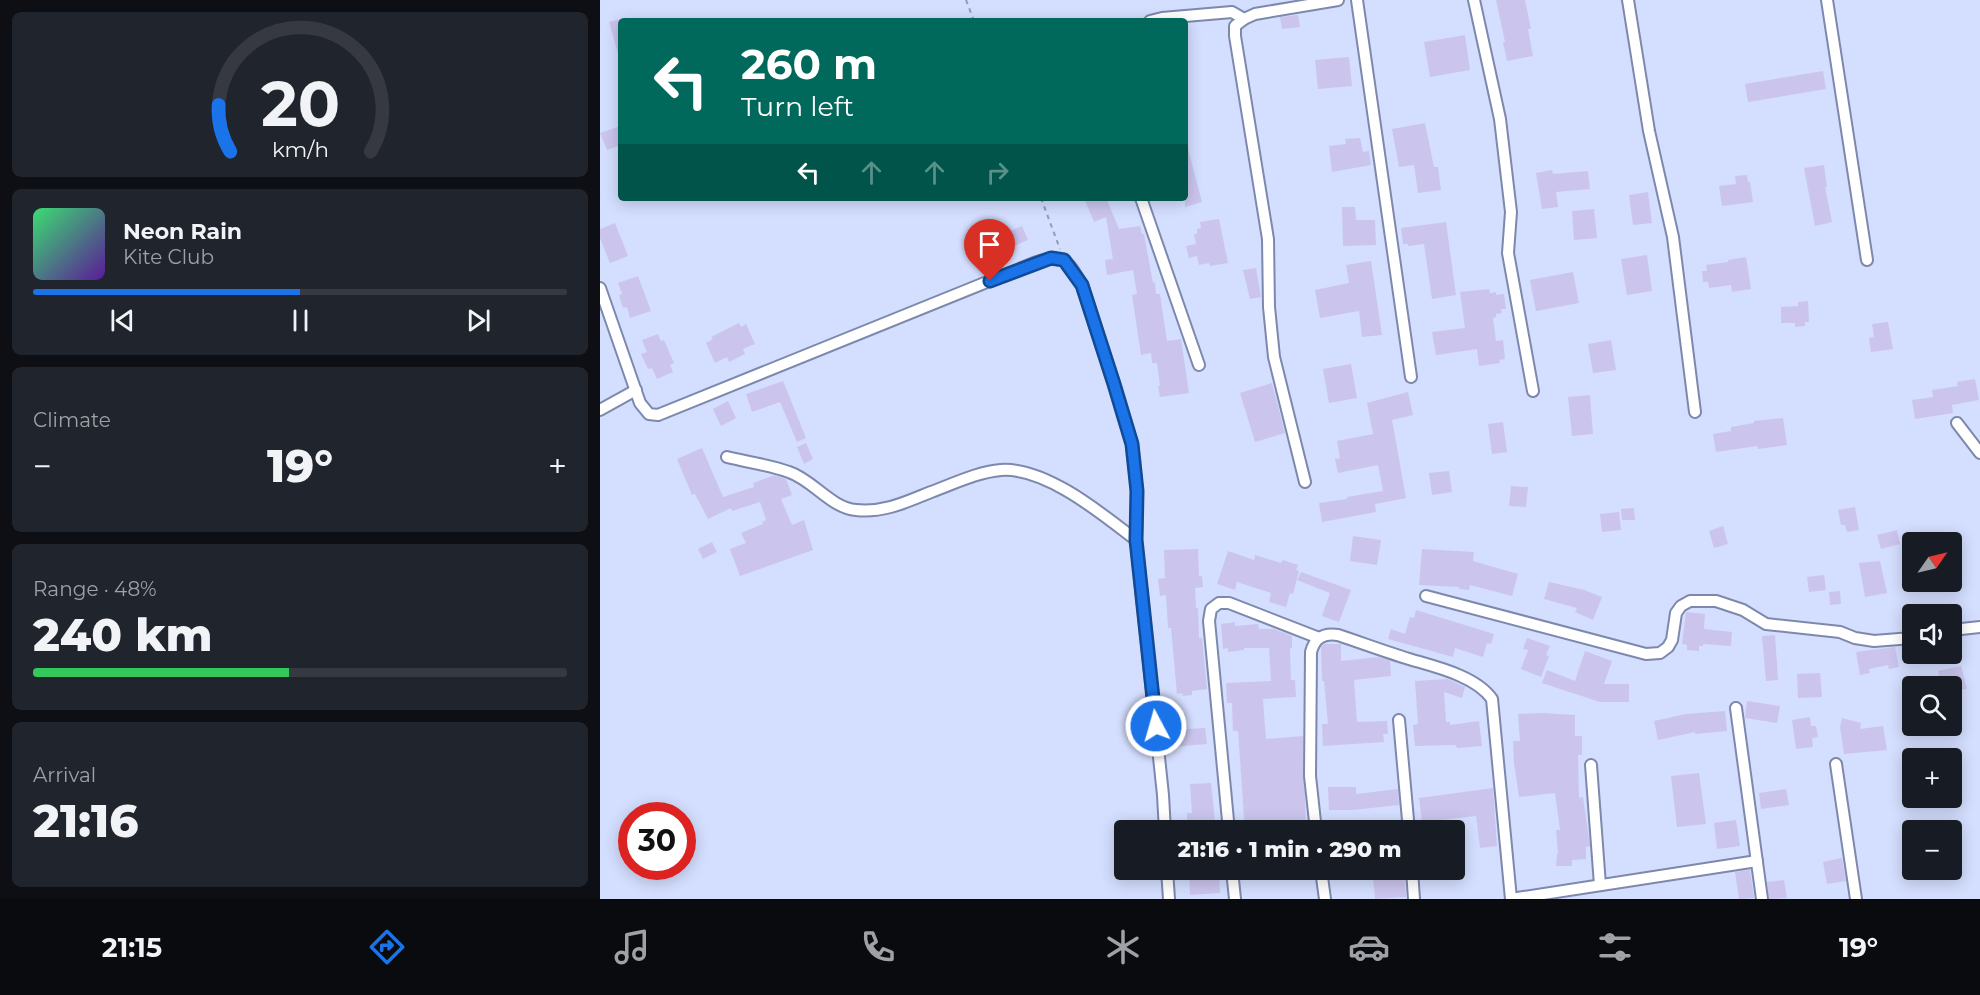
<!DOCTYPE html>
<html lang="en">
<head>
<meta charset="utf-8">
<style>
	body { margin:0; font-family:Montserrat,sans-serif; background:#20242c; color:#f1f3f6; height:100vh; display:flex; flex-direction:column; font-size:22px; white-space:nowrap }
	* { box-sizing:border-box; margin:0 }
	p { font-size:20px; color:#9ea1a6 }
	.icon { flex:none; width:33px; height:33px; fill:none; stroke:currentColor; stroke-width:2; stroke-linecap:round; stroke-linejoin:round }
	.map { position:relative; flex:1; overflow:hidden }
	.panel { display:flex; flex-direction:column; gap:12px; padding:12px; background:#0d0f14; width:600px }
	.panel>* { flex:none }
	.top-card { position:absolute; left:18px; top:18px; width:570px; height:183px; border-radius:6px; box-shadow:0 3px 15px #0003; background:#00695c; color:#fff; overflow:hidden }
	.needle { width:39px; rotate:56deg }
	.fabs { position:absolute; left:1302px; top:532px; display:grid; gap:12px }
	.fabs a { display:grid; place-items:center; width:60px; height:60px; border-radius:6px; background:#171b24; box-shadow:0 3px 15px #0003; font-size:30px }
	.speed { position:absolute; left:18px; top:802px; display:flex; gap:12px; font-size:30px; font-weight:700; text-align:center }
	.speed>* { display:grid; place-content:center; width:78px; height:78px; border-radius:50%; background:#171b24; box-shadow:0 3px 15px #0003; line-height:1 }
	.speed .limit { border:9px solid #d22; background:#fff; color:#111 }
	.pin { position:absolute; display:grid; place-items:center; width:51px; height:51px; color:#fff; margin:-62px -26px; border-radius:50% 50% 50% 0; rotate:-45deg; box-shadow:0 0 6px #0007 }
	.pin .icon { rotate:45deg }
	.me { position:absolute; width:66px; margin:-33px; rotate:354deg; stroke-linejoin:round; filter:drop-shadow(0 0 4px #0008) }
	.turn { display:flex; align-items:center; gap:21px; height:126px; padding:0 24px; font-size:27px }
	.turn .icon { width:78px; height:78px; stroke-width:2.5 }
	.turn b { display:block; font-size:42px; line-height:51px }
	.lanes { display:flex; align-items:center; height:57px; padding:0 24px; background:#0003; justify-content:center; gap:30px; direction:ltr }
	.lanes .off { opacity:.35 }
	.big { font-size:45px; font-weight:800; line-height:1.1 }
	.panel .tile { flex:1; display:flex; flex-direction:column; justify-content:center; gap:9px; min-width:0; padding:0 21px; border-radius:9px; background:#20242c }
	.panel .dial { align-items:center; gap:0 }
	.dial svg { height:156px; overflow:visible; fill:none; stroke:#363941; stroke-width:7; stroke-linecap:round; text-anchor:middle }
	.dial text { fill:#f1f3f6; stroke:none }
	.song { display:flex; align-items:center; gap:18px }
	.cover { width:72px; height:72px; border-radius:9px; background:linear-gradient(135deg,hsl(140 70% 55%),hsl(270 70% 35%)) }
	.played { height:6px; border-radius:3px; background:linear-gradient(90deg,#1a73e8 50%,#363941 50%) }
	.keys { display:flex; justify-content:space-around; direction:ltr }
	.heat { display:flex; justify-content:space-between; align-items:center; font-size:33px; direction:ltr }
	.charge { height:9px; border-radius:4px; background:linear-gradient(90deg,#34c759 48%,#363941 0) }
	.trip { position:absolute; left:514px; top:820px; width:351px; height:60px; border-radius:6px; background:#171b24; box-shadow:0 3px 15px #0003; font-weight:800; line-height:60px; text-align:center }
	.tab-bar { display:flex; height:96px; justify-content:space-around; align-items:center; background:#090b0e; color:#9ea1a6 }
	.tab-bar .icon { width:42px; height:42px }
	.tab-bar .active { color:#1a73e8 }
	.tab-bar b { font-size:27px; color:#f1f3f6 }
	main { display:flex; flex:1; min-height:0 }
	.map>svg:first-child { display:block }
	.building { fill:#cbc5ee }
	.lines { fill:none; stroke-linecap:round; stroke-linejoin:round }
	.street-casing { stroke:#7d88ad; stroke-width:14 }
	.path { stroke:#939bb5; stroke-width:2; stroke-dasharray:4.5 4.5; stroke-linecap:butt }
	.street { stroke:#fff; stroke-width:10 }
	.route-casing { stroke:#114b97; stroke-width:15 }
	.route { stroke:#1a73e8; stroke-width:10 }
</style>
</head>
<body>
<main>
<section class="panel">
<div class="tile dial"><svg viewBox="0 0 100 80">
<path d="M14 69A42 42 0 1 1 86 69"/>
<path d="M14 69A42 42 0 0 1 8 45" stroke="#1a73e8"/>
<text x="50" y="56" font-size="32" font-weight="700">20</text>
<text x="50" y="72" font-size="11">km/h</text>
</svg></div>
<div class="tile">
<div class="song"><i class="cover"></i><div><b>Neon Rain</b><p>Kite Club</p></div></div>
<div class="played"></div>
<div class="keys"><svg class="icon" aria-label="previous" viewBox="0 0 24 24"><path d="M18 5L8 12l10 7zM5 5v14"/></svg><svg class="icon" aria-label="pause" viewBox="0 0 24 24"><path d="M8 5v14M16 5v14"/></svg><svg class="icon" aria-label="next" viewBox="0 0 24 24"><path d="M6 5l10 7-10 7zM19 5v14"/></svg></div>
</div>
<div class="tile"><p>Climate</p>
<div class="heat"><a>−</a><b class="big">19°</b><a>+</a></div>
</div>
<div class="tile"><p>Range · 48%</p><b class="big">240 km</b><div class="charge"></div></div>
<div class="tile"><p>Arrival</p><b class="big">21:16</b></div>
</section>
<div class="map">
<svg width="1380" height="899" viewBox="0 0 1380 899">
	<rect width="100%" height="100%" fill="#d4defe"/>
	<!-- building -->
	<g class="building">
		<polygon points="896,0 925,0 931,29 928,29 933,56 907,61 903,42 905,42"/>
		<polygon points="698,15 700,27 682,29 680,17"/>
		<polygon points="21,19 21,52 18,53 9,22"/>
		<polygon points="865,35 870,70 830,77 824,42"/>
		<polygon points="749,57 752,86 718,89 715,60"/>
		<polygon points="1223,71 1226,89 1148,102 1145,84"/>
		<polygon points="825,123 834,167 838,167 841,190 818,193 814,165 799,167 792,129"/>
		<polygon points="21,126 21,145 7,150 0,133"/>
		<polygon points="760,138 763,152 769,151 771,165 732,172 729,146 746,144 745,139"/>
		<polygon points="588,149 602,202 585,207 585,150"/>
		<polygon points="1224,165 1227,187 1225,187 1232,222 1215,226 1204,168"/>
		<polygon points="952,170 953,174 988,171 990,189 956,192 958,207 942,209 936,173"/>
		<polygon points="1147,175 1148,182 1150,182 1153,202 1122,206 1119,186 1136,184 1135,176"/>
		<polygon points="1048,192 1052,223 1033,225 1029,195"/>
		<polygon points="484,198 506,198 519,229 540,226 542,234 544,234 553,283 555,282 556,294 560,294 567,341 581,339 589,393 560,397 558,386 560,386 557,363 552,363 551,353 541,355 532,295 537,294 533,270 507,275 505,260 513,259 506,217 494,222"/>
		<polygon points="742,207 755,207 756,220 775,220 776,245 743,246"/>
		<polygon points="994,209 997,238 974,240 972,211"/>
		<polygon points="619,219 628,263 610,266 609,263 599,265 597,256 589,258 586,246 596,244 594,234 597,234 597,229 601,228 600,222"/>
		<polygon points="846,222 856,295 832,299 824,244 808,246 808,244 803,244 801,228"/>
		<polygon points="15,223 28,256 10,263 0,238 0,229"/>
		<polygon points="422,226 428,240 409,248 403,234"/>
		<polygon points="1047,255 1052,291 1027,295 1021,259"/>
		<polygon points="1146,257 1151,289 1132,292 1131,285 1109,288 1108,282 1103,282 1102,271 1107,271 1106,265 1128,262 1128,260"/>
		<polygon points="771,261 782,335 762,337 759,311 720,318 715,290 749,283 746,265"/>
		<polygon points="656,268 661,297 650,299 643,270"/>
		<polygon points="973,272 979,303 936,311 930,280"/>
		<polygon points="38,276 51,311 30,318 27,307 23,308 19,295 22,294 18,283"/>
		<polygon points="889,289 890,293 896,292 896,295 904,294 906,309 901,309 902,313 896,314 896,317 893,318 896,341 903,340 905,359 899,360 900,363 879,366 877,349 836,355 832,332 865,328 860,292"/>
		<polygon points="1208,301 1209,322 1205,322 1205,326 1195,327 1195,323 1181,323 1181,307 1198,306 1198,302"/>
		<polygon points="1288,322 1293,349 1271,352 1269,338 1274,337 1272,324"/>
		<polygon points="139,323 141,327 146,324 155,344 143,349 145,354 129,362 127,357 115,363 106,343 113,339 111,337"/>
		<polygon points="58,334 61,341 64,340 74,363 70,365 73,372 57,379 52,368 48,369 41,354 47,352 42,340"/>
		<polygon points="1011,340 1016,370 993,373 988,344"/>
		<polygon points="751,364 757,398 729,403 723,369"/>
		<polygon points="1375,379 1379,400 1352,405 1353,413 1315,419 1312,400 1333,397 1332,390 1358,386 1357,382"/>
		<polygon points="183,381 206,438 197,442 180,402 152,412 146,394"/>
		<polygon points="672,383 685,433 655,442 640,393"/>
		<polygon points="808,392 813,415 792,420 806,498 775,504 776,512 722,522 719,503 747,499 747,497 783,491 778,465 738,473 735,459 740,458 737,441 773,434 767,403"/>
		<polygon points="990,395 993,434 972,436 968,397"/>
		<polygon points="128,401 136,418 121,426 113,409"/>
		<polygon points="1183,418 1187,445 1158,449 1157,446 1116,452 1113,434 1131,431 1131,427 1154,423 1154,421"/>
		<polygon points="903,422 907,452 892,454 888,424"/>
		<polygon points="206,443 213,459 204,464 197,447"/>
		<polygon points="102,448 123,497 154,487 153,483 175,475 186,479 192,495 181,499 192,525 204,520 213,550 140,576 130,549 146,543 141,533 163,524 162,522 166,520 160,502 132,511 131,508 108,519 95,494 92,495 77,459"/>
		<polygon points="849,471 852,492 832,495 829,473"/>
		<polygon points="911,486 928,487 926,507 909,506"/>
		<polygon points="1255,507 1259,530 1247,532 1245,525 1241,525 1238,510"/>
		<polygon points="1034,508 1035,520 1022,520 1021,509"/>
		<polygon points="1019,512 1021,530 1002,532 1000,514"/>
		<polygon points="1123,526 1128,544 1114,548 1109,531"/>
		<polygon points="1297,530 1300,544 1281,549 1277,535"/>
		<polygon points="753,536 781,540 777,565 750,561"/>
		<polygon points="112,542 117,552 103,559 98,549"/>
		<polygon points="598,549 599,576 602,576 603,587 595,588 596,608 598,608 599,638 602,638 607,689 592,691 592,695 583,696 582,693 577,694 571,628 568,628 566,595 560,596 558,579 565,578 564,550"/>
		<polygon points="822,549 874,552 873,561 918,574 912,596 870,585 869,590 859,589 859,587 819,585"/>
		<polygon points="628,551 654,560 655,555 681,563 683,560 698,565 696,570 699,571 693,594 690,593 686,607 669,602 671,593 637,582 635,590 617,584"/>
		<polygon points="1280,561 1287,593 1265,597 1259,563"/>
		<polygon points="701,572 751,590 739,622 722,616 730,593 697,580"/>
		<polygon points="1224,575 1226,590 1209,592 1207,577"/>
		<polygon points="949,582 984,590 1002,597 993,620 975,612 977,608 944,599"/>
		<polygon points="1240,591 1241,604 1230,605 1229,592"/>
		<polygon points="816,610 894,634 891,644 887,643 883,657 855,648 853,657 788,639 791,629 805,634 810,617 814,618"/>
		<polygon points="1086,612 1105,614 1104,629 1132,632 1131,646 1103,644 1103,646 1099,646 1099,651 1087,650 1087,645 1082,644"/>
		<polygon points="635,622 635,626 658,624 659,629 674,629 692,636 692,648 690,648 691,680 695,680 696,697 663,699 665,727 666,739 703,736 706,831 645,831 638,731 633,731 632,703 627,703 626,683 671,681 669,648 644,648 644,650 628,652 628,648 623,649 621,624"/>
		<polygon points="1175,635 1178,680 1166,681 1162,636"/>
		<polygon points="927,638 950,646 946,655 949,656 941,677 921,669 928,650 923,649"/>
		<polygon points="724,644 741,644 741,661 779,657 790,661 791,676 754,680 757,722 787,721 788,734 783,734 784,742 723,746 722,724 728,724 724,681 722,681 721,647"/>
		<polygon points="1295,647 1299,667 1289,669 1288,665 1269,669 1270,673 1260,675 1256,652"/>
		<polygon points="985,651 1012,661 1004,684 1029,684 1029,702 1000,702 942,683 947,670 975,681"/>
		<polygon points="1361,666 1367,689 1352,692 1352,687 1341,687 1338,671"/>
		<polygon points="1220,673 1222,697 1198,698 1197,674"/>
		<polygon points="848,679 865,687 862,698 844,692 846,722 850,722 850,725 879,721 882,746 857,748 856,745 815,746 813,725 818,724 815,681"/>
		<polygon points="1147,701 1180,706 1177,723 1145,718"/>
		<polygon points="1125,711 1127,731 1095,734 1095,732 1058,740 1054,721 1086,714"/>
		<polygon points="942,713 975,715 975,736 982,736 982,755 978,755 979,798 983,797 990,846 986,847 986,859 972,860 972,866 956,866 957,854 958,854 956,830 960,830 955,793 919,797 914,763 913,741 920,741 918,714"/>
		<polygon points="1210,717 1211,726 1216,726 1218,737 1212,738 1213,747 1196,749 1192,720"/>
		<polygon points="1242,718 1261,723 1260,729 1283,726 1287,750 1244,754 1240,727"/>
		<polygon points="605,728 607,744 572,747 571,730"/>
		<polygon points="1099,773 1106,824 1077,827 1071,776"/>
		<polygon points="611,783 616,831 591,831 591,825 587,825 587,813 592,813 590,784"/>
		<polygon points="728,787 756,787 756,794 798,789 799,805 753,810 729,810"/>
		<polygon points="893,788 897,846 880,848 876,816 822,822 819,798"/>
		<polygon points="1186,789 1189,805 1161,809 1159,793"/>
		<polygon points="1136,820 1140,846 1117,849 1114,823"/>
		<polygon points="1242,858 1246,881 1227,884 1223,862"/>
		<polygon points="774,870 804,870 806,897 775,899 773,878 775,878"/>
		<polygon points="1150,870 1154,898 1139,899 1135,872"/>
		<polygon points="589,871 619,871 620,893 590,895"/>
		<polygon points="1184,880 1187,898 1169,899 1167,882"/>
	</g>
	<g class="lines">
		<!-- street casing -->
		<g class="street-casing">
			<g id="street">
				<polyline points="757,0 811,377"/>
				<polyline points="874,0 900,119 911,212 908,253 933,391"/>
				<polyline points="1028,0 1049,131 1073,237 1095,412"/>
				<polyline points="1227,0 1267,260"/>
				<polyline points="550,21 562,18 632,12 644,19"/>
				<polyline points="541,198 599,365"/>
				<path d="M0,288l40,115 9,11 9,1 376,-152c30,-10 33,-4 48,22l32,99 18,60 5,47 -1,49 27,255 2,36"/>
				<polyline points="0,410 36,390"/>
				<polyline points="1357,423 1380,453"/>
				<path d="M127,457c20,5 43,8 62,15 24,8 42,36 67,38 28,3 50,-8 75,-18 22,-8 46,-20 70,-22 45,-3 101,44 135,70"/>
				<polyline points="705,482 674,357 669,307 668,239 635,36 635,26 644,19 655,14 738,0"/>
				<polyline points="826,596 1046,654 1060,653 1068,647 1072,640 1076,613 1081,606 1090,601 1116,601 1143,610 1166,624 1240,632 1255,638 1274,641 1312,638"/>
				<polyline points="1352,630 1380,627"/>
				<polyline points="1136,708 1162,899"/>
				<polyline points="799,720 809,831"/>
				<polyline points="1236,764 1256,899"/>
				<polyline points="991,765 1000,885"/>
				<polyline points="629,831 609,621 611,609 619,603 629,603 719,638"/>
				<path d="M716,831l-6,-55 1,-124c4,-15 13,-19 27,-17 24,8 48,17 71,24 27,8 67,17 83,40l19,200 246,-38"/>
				<polyline points="567,870 569,899"/>
				<polyline points="632,870 635,899"/>
				<polyline points="721,870 725,899"/>
				<polyline points="812,870 814,899"/>
			</g>
		</g>
		<!-- path -->
		<g class="path">
			<polyline points="366,0 374,21"/>
			<polyline points="441,198 460,249"/>
		</g>
		<!-- street -->
		<use href="#street" class="street"/>
	</g>
	<g class="lines">
		<!-- route casing -->
		<g class="route-casing">
			<polyline id="route" points="390,281 451,258 464,260 482,285 514,384 532,444 537,491 536,540 556,726"/>
		</g>
		<!-- route -->
		<use href="#route" class="route"/>
	</g>
</svg>
<div class="fabs">
<a><svg class="needle" viewBox="-14 -14 28 28"><path d="M0-13l5 13h-10z" fill="#e53935"/><path d="M0 13l5-13h-10z" fill="#9ea1a6"/></svg></a>
<a><svg class="icon" aria-label="sound" viewBox="0 0 24 24"><path d="M4 9h4l5-4v14l-5-4H4zM17 9q2 3 0 6"/></svg></a>
<a><svg class="icon" aria-label="search" viewBox="0 0 24 24"><circle cx="10" cy="10" r="6"/><path d="M15 15l6 6"/></svg></a>
<a>+</a>
<a>−</a>
</div>
<div class="speed"><div class="limit">30</div></div>
<div class="pin" style="left:390px;top:281px;background:#d93025"><svg class="icon" aria-label="arrive" viewBox="0 0 24 24"><path d="M6 21V4h12l-3 4 3 4H6"/></svg></div>
<svg class="me" style="left:556px;top:726px" viewBox="-20 -20 40 40"><circle r="17" fill="#1a73e8" stroke="#fff" stroke-width="3"/><path d="M0-11L8 9 0 5-8 9z" fill="#fff"/></svg>
<div class="trip">21:16 · 1 min · 290 m</div>
<div class="top-card">
<div class="turn"><svg class="icon" aria-label="left" viewBox="0 0 24 24"><path d="M17 20v-9H6M10 6l-5 5 5 5"/></svg><div><b>260 m</b>Turn left</div></div>
<div class="lanes"><svg class="icon" aria-label="left" viewBox="0 0 24 24"><path d="M17 20v-9H6M10 6l-5 5 5 5"/></svg><svg class="icon off" aria-label="ahead" viewBox="0 0 24 24"><path d="M12 20V5M6 11l6-6 6 6"/></svg><svg class="icon off" aria-label="ahead" viewBox="0 0 24 24"><path d="M12 20V5M6 11l6-6 6 6"/></svg><svg class="icon off" aria-label="right" viewBox="0 0 24 24"><path d="M7 20v-9h11M14 6l5 5-5 5"/></svg></div>
</div>
</div>
</main>
<nav class="tab-bar">
<b>21:15</b>
<svg class="icon active" aria-label="directions" viewBox="0 0 24 24"><path d="M12 3l9 9-9 9-9-9zM9 14v-3h6M13 9l2 2-2 2"/></svg>
<svg class="icon" aria-label="music" viewBox="0 0 24 24"><path d="M9 18V5l10-2v13"/><circle cx="6" cy="18" r="3"/><circle cx="16" cy="16" r="3"/></svg>
<svg class="icon" aria-label="phone" viewBox="0 0 24 24"><path d="M5 4h4l2 5-3 2q2 4 5 5l2-3 5 2v4C11 20 4 13 5 4z"/></svg>
<svg class="icon" aria-label="climate" viewBox="0 0 24 24"><path d="M12 3v18M4 7l16 10M4 17L20 7"/></svg>
<svg class="icon" aria-label="car" viewBox="0 0 24 24"><path d="M5 17H2v-5l4-1 3-4h7l3 4 3 1v5h-3M9 17h6M6 11h13"/><circle cx="7" cy="17" r="2"/><circle cx="17" cy="17" r="2"/></svg>
<svg class="icon" aria-label="filters" viewBox="0 0 24 24"><path d="M4 7h16M4 17h16"/><circle cx="9" cy="7" r="2"/><circle cx="15" cy="17" r="2"/></svg>
<b>19°</b>
</nav>
</body>
</html>
